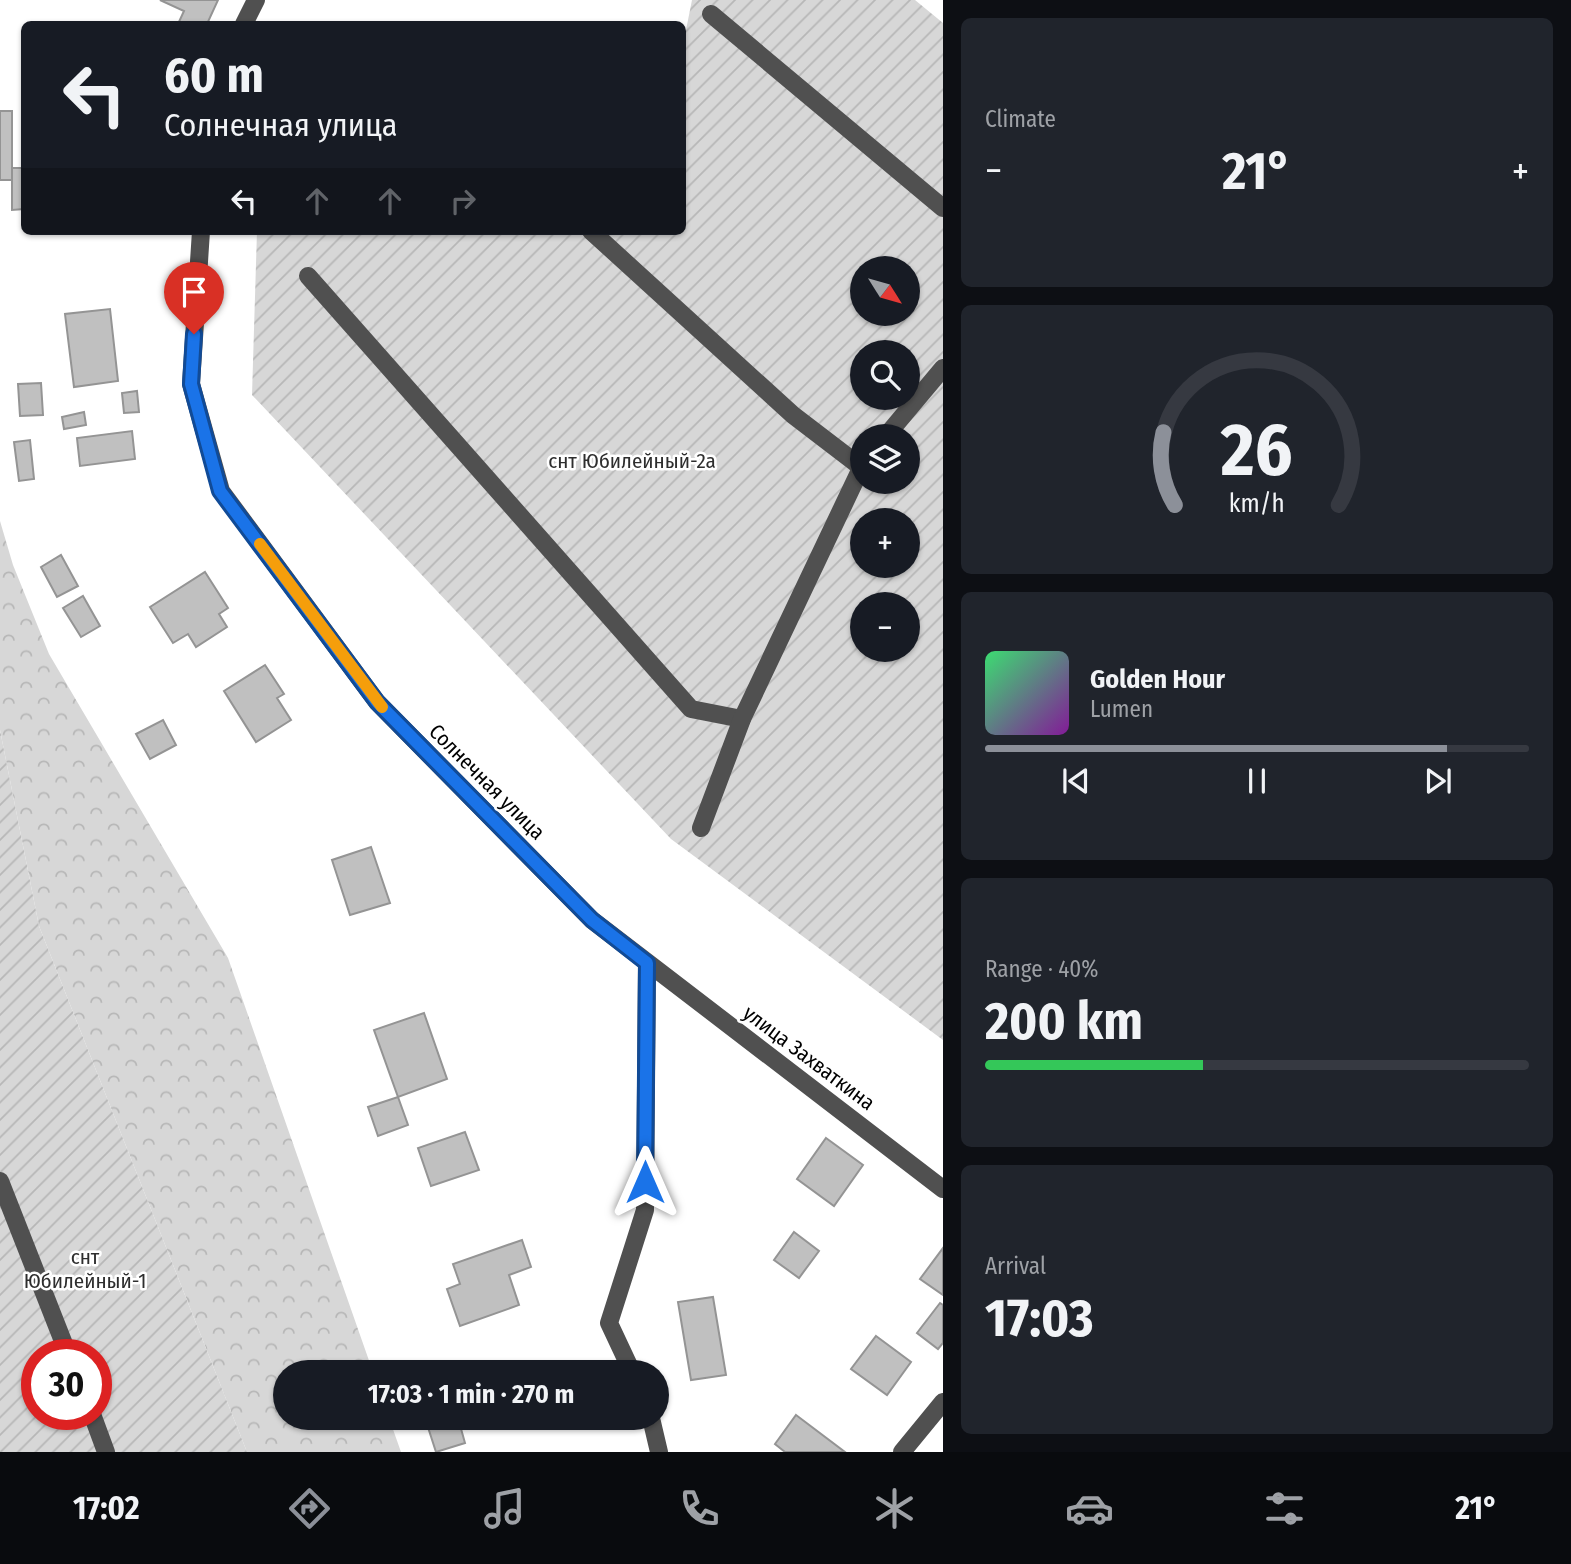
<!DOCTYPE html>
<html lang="en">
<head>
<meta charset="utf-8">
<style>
	body { margin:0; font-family:"Fira Sans Condensed",sans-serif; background:#20242c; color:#f1f3f6; height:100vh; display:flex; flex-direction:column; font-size:26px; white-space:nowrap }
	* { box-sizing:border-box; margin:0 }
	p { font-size:23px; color:#9ea1a6 }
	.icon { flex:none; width:38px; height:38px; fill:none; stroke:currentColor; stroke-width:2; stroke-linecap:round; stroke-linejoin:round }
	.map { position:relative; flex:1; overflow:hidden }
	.side { display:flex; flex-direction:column; gap:18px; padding:18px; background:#0d0f14; width:628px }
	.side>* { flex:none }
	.banner { position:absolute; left:21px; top:21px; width:665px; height:214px; border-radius:10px; box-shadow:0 2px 5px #0004; background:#171b24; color:#f1f3f6; overflow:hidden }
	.needle { width:46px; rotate:127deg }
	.controls { position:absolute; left:850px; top:256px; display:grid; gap:14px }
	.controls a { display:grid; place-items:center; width:70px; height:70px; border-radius:50%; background:#171b24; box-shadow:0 2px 5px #0004; font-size:35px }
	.speed { position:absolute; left:21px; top:1339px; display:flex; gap:14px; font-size:35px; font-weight:700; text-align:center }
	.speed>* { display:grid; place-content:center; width:91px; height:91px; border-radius:50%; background:#171b24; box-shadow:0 2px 5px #0004; line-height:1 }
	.speed .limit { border:10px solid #d22; background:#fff; color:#111 }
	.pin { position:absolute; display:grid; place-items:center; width:60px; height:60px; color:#fff; margin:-72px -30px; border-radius:50% 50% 50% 0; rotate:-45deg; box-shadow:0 0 7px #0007 }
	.pin .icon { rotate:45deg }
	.me { position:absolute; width:77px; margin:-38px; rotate:0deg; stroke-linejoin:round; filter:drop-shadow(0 0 5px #0008) }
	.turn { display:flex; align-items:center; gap:24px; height:147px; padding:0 28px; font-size:32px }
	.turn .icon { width:91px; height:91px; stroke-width:2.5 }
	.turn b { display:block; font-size:49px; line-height:60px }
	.lanes { display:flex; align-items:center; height:66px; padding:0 28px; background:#0003; justify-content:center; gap:35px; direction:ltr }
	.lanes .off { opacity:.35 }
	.big { font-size:52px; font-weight:700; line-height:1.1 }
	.side .widget { flex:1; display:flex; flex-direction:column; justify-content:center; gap:10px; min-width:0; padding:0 24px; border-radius:10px; background:#20242c }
	.side .dial { align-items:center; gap:0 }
	.dial svg { height:182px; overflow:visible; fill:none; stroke:#363941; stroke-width:7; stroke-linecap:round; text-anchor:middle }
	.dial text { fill:#f1f3f6; stroke:none }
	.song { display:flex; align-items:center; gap:21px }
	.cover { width:84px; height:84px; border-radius:10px; background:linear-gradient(135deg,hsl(140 70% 55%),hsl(290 70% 35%)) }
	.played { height:7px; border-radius:4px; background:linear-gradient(90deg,#8c9099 85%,#363941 85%) }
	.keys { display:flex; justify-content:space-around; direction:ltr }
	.heat { display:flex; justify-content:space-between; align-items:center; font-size:38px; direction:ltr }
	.charge { height:10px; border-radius:5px; background:linear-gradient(90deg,#34c759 40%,#363941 0) }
	.trip { position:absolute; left:273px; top:1360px; width:396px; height:70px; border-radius:35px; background:#171b24; box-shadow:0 2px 5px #0004; font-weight:700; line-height:70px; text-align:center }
	.tab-bar { display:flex; height:112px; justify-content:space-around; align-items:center; background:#090b0e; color:#9ea1a6 }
	.tab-bar .icon { width:49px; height:49px }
	.tab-bar .on { color:#8c9099 }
	.tab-bar b { font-size:32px; color:#f1f3f6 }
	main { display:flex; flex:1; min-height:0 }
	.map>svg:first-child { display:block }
	.forest { fill:url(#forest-crowns) }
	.garden { fill:url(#garden-furrows); fill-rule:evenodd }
	.building { fill:#c0c0c0; stroke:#949494; stroke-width:2 }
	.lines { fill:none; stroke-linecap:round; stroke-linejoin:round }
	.minor { stroke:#505050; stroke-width:18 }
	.route-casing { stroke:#114b97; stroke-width:18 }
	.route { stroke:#1a73e8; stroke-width:12 }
	.slow { stroke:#f59e0b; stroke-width:12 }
	.labels { text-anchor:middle; stroke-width:5; stroke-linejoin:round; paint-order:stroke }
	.park-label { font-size:21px; fill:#2e2e2e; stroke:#fff }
	.street-label { font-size:21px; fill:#000; stroke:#fff }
</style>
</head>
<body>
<main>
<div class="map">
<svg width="943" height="1452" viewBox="0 0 943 1452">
	<defs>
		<pattern id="forest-crowns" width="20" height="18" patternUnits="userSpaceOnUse" patternTransform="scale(1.75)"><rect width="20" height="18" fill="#d7d7d7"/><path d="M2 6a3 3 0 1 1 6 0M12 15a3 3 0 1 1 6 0" fill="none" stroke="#b7b7b7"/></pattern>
		<pattern id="garden-furrows" width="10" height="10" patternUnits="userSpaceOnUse" patternTransform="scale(1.75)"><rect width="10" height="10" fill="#d7d7d7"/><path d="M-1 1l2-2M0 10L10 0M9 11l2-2" fill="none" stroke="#b7b7b7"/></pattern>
	</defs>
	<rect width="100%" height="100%" fill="#fff"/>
	<!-- forest -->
	<polygon class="forest" points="0,521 13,565 49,654 228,958 373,1372 285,1372 285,1418 389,1418 401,1452 247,1452 39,926 0,730"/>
	<!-- garden -->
	<g class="garden">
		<path d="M692,0h223l28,23v1017l-272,-201 -419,-444 5,-164h425v-195l3,-1zM863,268h45v45h-45zM863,352h45v45h-45zM863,436h45v45h-45zM863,520h45v45h-45zM863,604h45v45h-45z"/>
		<path d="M0,730l39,196 208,526h-247zM37,1354h59v60h-59z"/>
	</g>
	<!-- building -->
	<g class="building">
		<polygon points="160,0 218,0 207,24 178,24 184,11"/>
		<rect x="0" y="111" width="12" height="69"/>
		<polygon points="12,168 24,168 24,209 12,210"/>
		<polygon points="110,309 118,381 74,387 65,314"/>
		<polygon points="41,383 43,415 20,416 18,384"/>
		<polygon points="137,391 139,412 124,413 122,393"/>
		<polygon points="84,412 86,425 64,429 62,417"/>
		<polygon points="132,431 135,459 80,466 77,438"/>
		<polygon points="30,440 34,479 19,481 14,442"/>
		<polygon points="61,555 78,586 57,597 41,567"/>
		<polygon points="205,572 228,608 219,614 227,627 196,647 188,634 173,643 150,607"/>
		<polygon points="83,596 100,626 81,637 63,608"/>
		<polygon points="265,665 284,694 277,698 291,720 256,742 224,691"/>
		<polygon points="163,720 176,745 150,759 136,734"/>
		<polygon points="371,847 390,903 350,915 332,860"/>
		<polygon points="424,1013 447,1079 398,1097 374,1030"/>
		<polygon points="398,1097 408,1125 378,1136 368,1107"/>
		<polygon points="465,1132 479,1170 431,1186 418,1148"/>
		<polygon points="826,1138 863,1165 834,1206 797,1179"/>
		<polygon points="794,1232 819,1251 799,1278 774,1260"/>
		<polygon points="522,1240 531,1267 509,1275 519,1305 460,1326 447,1289 460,1284 453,1264"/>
		<polygon points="943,1248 943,1295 920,1279"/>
		<polygon points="713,1297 726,1375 691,1380 678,1302"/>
		<polygon points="940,1303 943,1305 943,1343 938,1349 917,1333"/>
		<polygon points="876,1336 911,1362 887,1395 851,1369"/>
		<polygon points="796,1415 845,1452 785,1452 775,1444"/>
		<polygon points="425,1418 442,1418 444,1423 458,1418 465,1443 436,1452"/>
	</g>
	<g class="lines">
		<!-- minor -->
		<g class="minor">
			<polyline points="711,14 943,208"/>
			<polyline points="244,24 256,0"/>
			<polyline points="201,231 191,384 221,491 377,702 592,920 943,1189"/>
			<polyline points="591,231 793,415 861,467"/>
			<polyline points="308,276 691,709 742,719"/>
			<polyline points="886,436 943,368"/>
			<polyline points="701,828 742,719 863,464"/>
			<polyline points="0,1181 68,1354"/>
			<polyline points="632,1372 609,1323 645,1210 647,963"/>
			<polyline points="92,1414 106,1452"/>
			<polyline points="651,1418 659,1452"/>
			<polyline points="902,1452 943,1402"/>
		</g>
	</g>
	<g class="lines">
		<!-- route casing -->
		<g class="route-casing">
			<polyline id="route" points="194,334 191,384 220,491 377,702 592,920 647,963 645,1182"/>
		</g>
		<!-- route -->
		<use href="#route" class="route"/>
		<!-- slow -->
		<polyline class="slow" points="260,544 382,707"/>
	</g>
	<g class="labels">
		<!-- park labels -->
		<g class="park-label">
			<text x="632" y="468">снт Юбилейный-2а</text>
			<text x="85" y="1264">снт<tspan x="85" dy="24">Юбилейный-1</tspan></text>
		</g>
		<!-- street labels -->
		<g class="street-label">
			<text transform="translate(487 782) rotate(45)" y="7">Солнечная улица</text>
			<text transform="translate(809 1058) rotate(37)" y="7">улица Захваткина</text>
		</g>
	</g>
</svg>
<div class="controls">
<a><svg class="needle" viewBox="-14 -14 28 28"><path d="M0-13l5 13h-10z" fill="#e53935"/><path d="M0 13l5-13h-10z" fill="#9ea1a6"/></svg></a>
<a><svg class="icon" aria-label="search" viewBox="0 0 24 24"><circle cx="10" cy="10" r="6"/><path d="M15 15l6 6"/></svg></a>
<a><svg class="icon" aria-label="layers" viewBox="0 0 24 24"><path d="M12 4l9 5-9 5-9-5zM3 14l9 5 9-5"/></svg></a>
<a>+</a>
<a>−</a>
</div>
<div class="speed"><div class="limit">30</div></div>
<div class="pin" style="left:194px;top:334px;background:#d93025"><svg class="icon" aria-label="arrive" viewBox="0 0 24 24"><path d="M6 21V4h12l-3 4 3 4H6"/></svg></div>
<svg class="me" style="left:645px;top:1182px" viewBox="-20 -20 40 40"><path d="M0-17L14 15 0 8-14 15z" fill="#1a73e8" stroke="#fff" stroke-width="4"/></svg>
<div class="trip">17:03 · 1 min · 270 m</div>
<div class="banner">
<div class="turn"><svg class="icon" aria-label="left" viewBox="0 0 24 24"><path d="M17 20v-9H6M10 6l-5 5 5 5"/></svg><div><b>60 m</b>Солнечная улица</div></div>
<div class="lanes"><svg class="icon" aria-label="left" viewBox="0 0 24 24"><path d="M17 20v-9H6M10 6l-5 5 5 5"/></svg><svg class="icon off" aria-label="ahead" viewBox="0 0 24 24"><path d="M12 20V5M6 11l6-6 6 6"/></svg><svg class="icon off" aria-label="ahead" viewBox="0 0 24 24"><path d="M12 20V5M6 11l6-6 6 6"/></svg><svg class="icon off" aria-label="right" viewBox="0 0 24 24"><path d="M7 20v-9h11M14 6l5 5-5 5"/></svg></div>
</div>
</div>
<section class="side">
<div class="widget"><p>Climate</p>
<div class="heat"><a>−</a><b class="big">21°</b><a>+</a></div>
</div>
<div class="widget dial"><svg viewBox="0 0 100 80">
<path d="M14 69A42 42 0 1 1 86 69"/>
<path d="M14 69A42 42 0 0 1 9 37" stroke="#8c9099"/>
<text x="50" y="56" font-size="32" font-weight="700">26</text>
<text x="50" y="72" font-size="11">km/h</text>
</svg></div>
<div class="widget">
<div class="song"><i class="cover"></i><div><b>Golden Hour</b><p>Lumen</p></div></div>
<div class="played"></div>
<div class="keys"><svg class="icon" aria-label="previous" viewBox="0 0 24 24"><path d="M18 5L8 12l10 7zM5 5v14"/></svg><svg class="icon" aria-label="pause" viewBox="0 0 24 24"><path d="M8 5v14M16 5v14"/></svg><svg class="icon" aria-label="next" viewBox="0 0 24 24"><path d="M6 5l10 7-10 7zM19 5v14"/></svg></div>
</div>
<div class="widget"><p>Range · 40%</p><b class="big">200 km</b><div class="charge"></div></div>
<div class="widget"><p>Arrival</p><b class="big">17:03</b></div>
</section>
</main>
<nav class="tab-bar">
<b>17:02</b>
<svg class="icon on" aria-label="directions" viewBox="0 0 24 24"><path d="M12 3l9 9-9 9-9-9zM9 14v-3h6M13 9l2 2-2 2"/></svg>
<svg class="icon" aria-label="music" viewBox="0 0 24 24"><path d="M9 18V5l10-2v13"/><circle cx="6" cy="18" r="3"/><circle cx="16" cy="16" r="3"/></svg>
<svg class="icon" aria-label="phone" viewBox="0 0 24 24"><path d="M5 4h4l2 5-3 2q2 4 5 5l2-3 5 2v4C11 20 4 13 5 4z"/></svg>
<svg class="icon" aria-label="climate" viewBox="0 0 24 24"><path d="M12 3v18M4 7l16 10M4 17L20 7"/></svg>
<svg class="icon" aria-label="car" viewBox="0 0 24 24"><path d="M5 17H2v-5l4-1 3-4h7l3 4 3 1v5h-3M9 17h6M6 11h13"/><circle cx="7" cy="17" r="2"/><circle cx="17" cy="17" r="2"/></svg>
<svg class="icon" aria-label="filters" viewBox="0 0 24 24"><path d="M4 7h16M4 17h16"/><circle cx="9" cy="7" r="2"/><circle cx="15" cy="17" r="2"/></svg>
<b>21°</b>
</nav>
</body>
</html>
